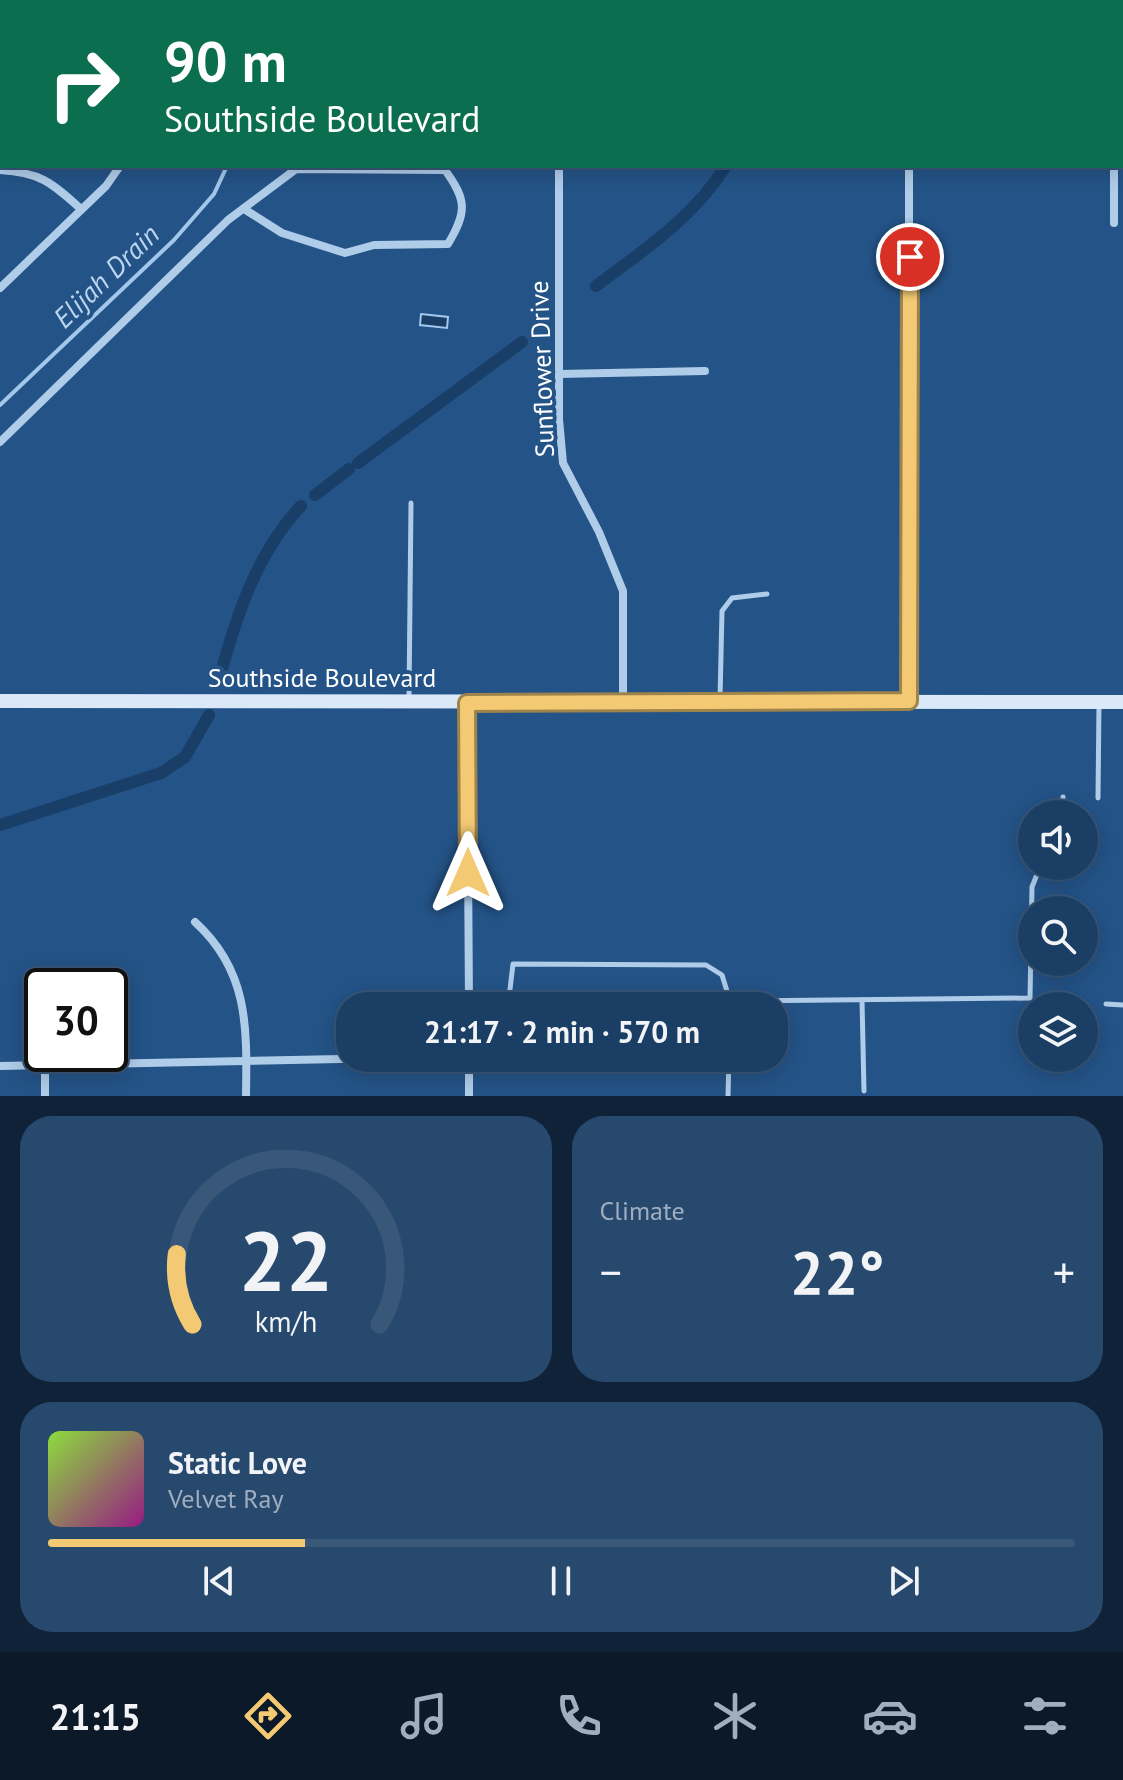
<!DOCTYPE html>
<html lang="en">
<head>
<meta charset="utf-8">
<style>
	body { margin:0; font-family:"PT Sans",sans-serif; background:#28496e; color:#f1f3f6; height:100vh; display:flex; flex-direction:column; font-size:30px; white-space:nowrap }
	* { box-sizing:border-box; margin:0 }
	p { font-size:26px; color:#a0aebf }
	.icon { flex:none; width:44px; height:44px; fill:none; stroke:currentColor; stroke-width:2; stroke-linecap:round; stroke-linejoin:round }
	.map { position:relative; height:1096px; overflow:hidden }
	.panel { display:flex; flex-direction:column; gap:20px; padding:20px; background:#0f2238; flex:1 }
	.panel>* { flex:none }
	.top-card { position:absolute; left:0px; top:0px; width:1124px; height:168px; box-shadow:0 4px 20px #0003,0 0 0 2px #395779; background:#0b6e4f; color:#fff; overflow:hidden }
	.fabs { position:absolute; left:1018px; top:800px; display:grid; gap:16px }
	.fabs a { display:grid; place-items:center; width:80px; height:80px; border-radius:50%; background:#1b3e65; box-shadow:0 4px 20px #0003,0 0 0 2px #395779; font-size:40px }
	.speed { position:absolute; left:24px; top:968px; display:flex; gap:16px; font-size:40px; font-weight:700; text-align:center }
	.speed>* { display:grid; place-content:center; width:104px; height:104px; border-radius:50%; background:#1b3e65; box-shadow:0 4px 20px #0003,0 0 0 2px #395779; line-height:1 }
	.speed .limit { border:4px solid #111; border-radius:12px; background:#fff; color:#111 }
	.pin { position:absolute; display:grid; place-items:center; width:68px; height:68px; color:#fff; margin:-34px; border:4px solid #fff; border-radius:50%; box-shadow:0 2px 8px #0007 }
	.me { position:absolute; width:88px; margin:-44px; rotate:0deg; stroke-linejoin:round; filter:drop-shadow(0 0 6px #0008) }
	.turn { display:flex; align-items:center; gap:28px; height:168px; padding:0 32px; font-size:36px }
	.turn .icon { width:104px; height:104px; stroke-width:2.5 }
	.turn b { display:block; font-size:56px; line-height:68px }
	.big { font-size:60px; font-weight:700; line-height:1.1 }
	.panel .widget { flex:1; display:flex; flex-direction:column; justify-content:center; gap:12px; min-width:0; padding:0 28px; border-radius:32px; background:#28496e }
	.panel .dial { align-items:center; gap:0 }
	.dial svg { height:208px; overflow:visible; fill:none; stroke:#395779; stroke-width:7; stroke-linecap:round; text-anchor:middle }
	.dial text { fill:#f1f3f6; stroke:none }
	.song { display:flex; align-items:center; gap:24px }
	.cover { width:96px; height:96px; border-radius:12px; background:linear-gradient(135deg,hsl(90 70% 55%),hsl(310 70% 35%)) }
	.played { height:8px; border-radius:4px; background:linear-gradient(90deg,#f3c973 25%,#395779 25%) }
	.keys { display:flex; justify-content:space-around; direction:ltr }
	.heat { display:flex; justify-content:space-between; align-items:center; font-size:44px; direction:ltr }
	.panel .tiles { flex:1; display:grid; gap:20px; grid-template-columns:1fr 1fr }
	.widget:last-child { grid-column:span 2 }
	.trip { position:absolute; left:336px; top:992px; width:452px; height:80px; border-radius:32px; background:#1b3e65; box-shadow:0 4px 20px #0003,0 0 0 2px #395779; font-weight:700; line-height:80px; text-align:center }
	.dock { display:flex; height:128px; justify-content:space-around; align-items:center; background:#0b1928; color:#a0aebf }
	.dock .icon { width:56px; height:56px }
	.dock .on { color:#f3c973 }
	.dock b { font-size:36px; color:#f1f3f6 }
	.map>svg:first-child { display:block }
	.water { fill:#193e67; stroke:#a3c7ea; stroke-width:2 }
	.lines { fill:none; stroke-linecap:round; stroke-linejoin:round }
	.stream { stroke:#a3c7ea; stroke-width:4 }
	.canal { stroke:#193e67; stroke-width:12 }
	.path { stroke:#afcce9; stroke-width:2; stroke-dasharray:4 6; stroke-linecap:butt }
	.lane { stroke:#afcce9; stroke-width:5 }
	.street { stroke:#afcce9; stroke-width:8 }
	.secondary { stroke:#dae8f7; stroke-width:14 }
	.route-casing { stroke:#9e834b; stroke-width:20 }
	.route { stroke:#f3c973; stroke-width:14 }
	.labels { text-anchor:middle; stroke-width:8; stroke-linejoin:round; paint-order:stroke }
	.street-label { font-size:26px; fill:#fff; stroke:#245387 }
	.water-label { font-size:28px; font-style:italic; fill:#bbd6f0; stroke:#245387 }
</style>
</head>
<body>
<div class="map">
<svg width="1123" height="1096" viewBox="0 0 1123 1096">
	<rect width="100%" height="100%" fill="#245387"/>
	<!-- water -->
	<polygon class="water" points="421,314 448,317 447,328 420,325"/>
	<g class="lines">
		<!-- stream -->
		<g class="stream">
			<polyline points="299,2 300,0"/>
			<polyline points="0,405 174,240 214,194 227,166"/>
		</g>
		<!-- canal -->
		<g class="canal">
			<polyline points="830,2 831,0"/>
			<path d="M596,286c49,-37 96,-67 130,-120"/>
			<polyline points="358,463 522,342"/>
			<polyline points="315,495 349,469"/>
			<path d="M222,669c16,-58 37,-119 79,-163"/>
			<polyline points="0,825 161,773 185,757 209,715"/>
		</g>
		<!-- path -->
		<polyline class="path" points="866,0 868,2"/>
		<!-- lane -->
		<g class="lane">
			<polyline points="745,2 761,0"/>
			<polyline points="794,2 795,0"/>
			<polyline points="409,698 411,503"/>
			<polyline points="720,699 722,611 732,598 767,594"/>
			<polyline points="1098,798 1099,703"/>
			<polyline points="1062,814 1063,797"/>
			<polyline points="862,1000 864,1091"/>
			<polyline points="1106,1004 1123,1005"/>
			<polyline points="508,1006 513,964 706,965 722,975 730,1001 1030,998 1032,887 1038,872 1048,866"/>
			<polyline points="728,1096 729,1058"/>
		</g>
		<!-- street -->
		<g class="street">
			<polyline points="184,2 184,0"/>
			<polyline points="559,2 559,0"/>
			<polyline points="0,28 2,28"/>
			<polyline points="1122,49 1123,49"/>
			<polyline points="559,166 559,419 563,463 599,532 623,591 623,701"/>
			<path d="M0,170c40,2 52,13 81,39"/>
			<polyline points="1114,223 1114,166"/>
			<polyline points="0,288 106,186 120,166"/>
			<polyline points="559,374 705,371"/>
			<path d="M0,442l228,-222 68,-51 149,1c22,30 22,42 3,74l-74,1 -29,8 -63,-20 -38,-24"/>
			<polyline points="909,701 909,166"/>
			<polyline points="467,703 469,1006"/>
			<path d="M195,922c54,49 52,106 51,174"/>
			<polyline points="0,1066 390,1058"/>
			<polyline points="45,1096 45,1064"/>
			<polyline points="469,1096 469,1058"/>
		</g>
		<!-- secondary -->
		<polyline class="secondary" points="0,701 1123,702"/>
	</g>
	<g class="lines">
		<!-- route casing -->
		<g class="route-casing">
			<polyline id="route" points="468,873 467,703 909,701 910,257"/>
		</g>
		<!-- route -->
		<use href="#route" class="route"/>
	</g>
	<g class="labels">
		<!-- street labels -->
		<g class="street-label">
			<text transform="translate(542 369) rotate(-92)" y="9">Sunflower Drive</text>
			<text x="322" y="687">Southside Boulevard</text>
		</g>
		<!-- water labels -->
		<g class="water-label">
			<text transform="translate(106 276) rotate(-44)" y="10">Elijah Drain</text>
		</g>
	</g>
</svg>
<div class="fabs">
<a><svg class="icon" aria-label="sound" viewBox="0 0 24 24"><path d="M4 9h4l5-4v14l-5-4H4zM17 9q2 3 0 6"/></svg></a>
<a><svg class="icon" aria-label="search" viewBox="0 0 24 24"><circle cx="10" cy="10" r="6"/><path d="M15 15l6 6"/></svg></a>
<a><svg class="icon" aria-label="layers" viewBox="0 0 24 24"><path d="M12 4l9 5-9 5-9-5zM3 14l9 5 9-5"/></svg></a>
</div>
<div class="speed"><div class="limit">30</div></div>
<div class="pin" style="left:910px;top:257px;background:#d93025"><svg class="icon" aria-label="arrive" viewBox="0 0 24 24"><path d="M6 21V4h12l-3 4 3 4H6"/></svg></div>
<svg class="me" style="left:468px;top:873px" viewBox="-20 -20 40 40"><path d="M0-17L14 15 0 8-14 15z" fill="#f3c973" stroke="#fff" stroke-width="4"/></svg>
<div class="trip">21:17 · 2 min · 570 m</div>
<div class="top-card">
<div class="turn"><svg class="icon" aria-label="right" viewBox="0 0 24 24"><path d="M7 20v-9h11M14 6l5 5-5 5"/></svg><div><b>90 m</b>Southside Boulevard</div></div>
</div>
</div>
<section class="panel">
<div class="tiles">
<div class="widget dial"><svg viewBox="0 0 100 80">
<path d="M14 69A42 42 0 1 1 86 69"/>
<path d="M14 69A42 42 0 0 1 8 42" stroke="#f3c973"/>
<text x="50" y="56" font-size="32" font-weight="700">22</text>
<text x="50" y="72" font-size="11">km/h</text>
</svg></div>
<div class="widget"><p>Climate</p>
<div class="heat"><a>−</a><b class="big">22°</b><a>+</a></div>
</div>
<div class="widget">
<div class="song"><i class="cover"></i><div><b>Static Love</b><p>Velvet Ray</p></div></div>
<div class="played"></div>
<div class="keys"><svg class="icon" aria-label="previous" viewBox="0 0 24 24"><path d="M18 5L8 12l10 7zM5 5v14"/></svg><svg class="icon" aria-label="pause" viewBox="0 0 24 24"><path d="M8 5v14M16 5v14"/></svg><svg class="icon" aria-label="next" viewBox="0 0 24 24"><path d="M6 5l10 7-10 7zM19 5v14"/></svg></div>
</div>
</div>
</section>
<nav class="dock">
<b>21:15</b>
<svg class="icon on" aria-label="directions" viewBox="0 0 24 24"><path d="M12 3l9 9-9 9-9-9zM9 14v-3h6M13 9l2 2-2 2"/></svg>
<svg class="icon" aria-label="music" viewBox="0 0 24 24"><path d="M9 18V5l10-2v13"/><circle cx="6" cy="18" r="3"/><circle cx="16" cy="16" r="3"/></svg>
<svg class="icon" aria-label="phone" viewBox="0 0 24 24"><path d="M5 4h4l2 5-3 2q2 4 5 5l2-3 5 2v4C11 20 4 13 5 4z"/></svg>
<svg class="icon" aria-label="climate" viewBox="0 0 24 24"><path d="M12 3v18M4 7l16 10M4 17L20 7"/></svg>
<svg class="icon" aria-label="car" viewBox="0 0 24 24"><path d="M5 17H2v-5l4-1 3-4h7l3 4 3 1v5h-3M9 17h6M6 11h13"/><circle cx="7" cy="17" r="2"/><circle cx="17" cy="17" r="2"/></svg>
<svg class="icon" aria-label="filters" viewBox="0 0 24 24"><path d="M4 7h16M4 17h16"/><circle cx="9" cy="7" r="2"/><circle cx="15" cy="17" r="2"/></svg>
</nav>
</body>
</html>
